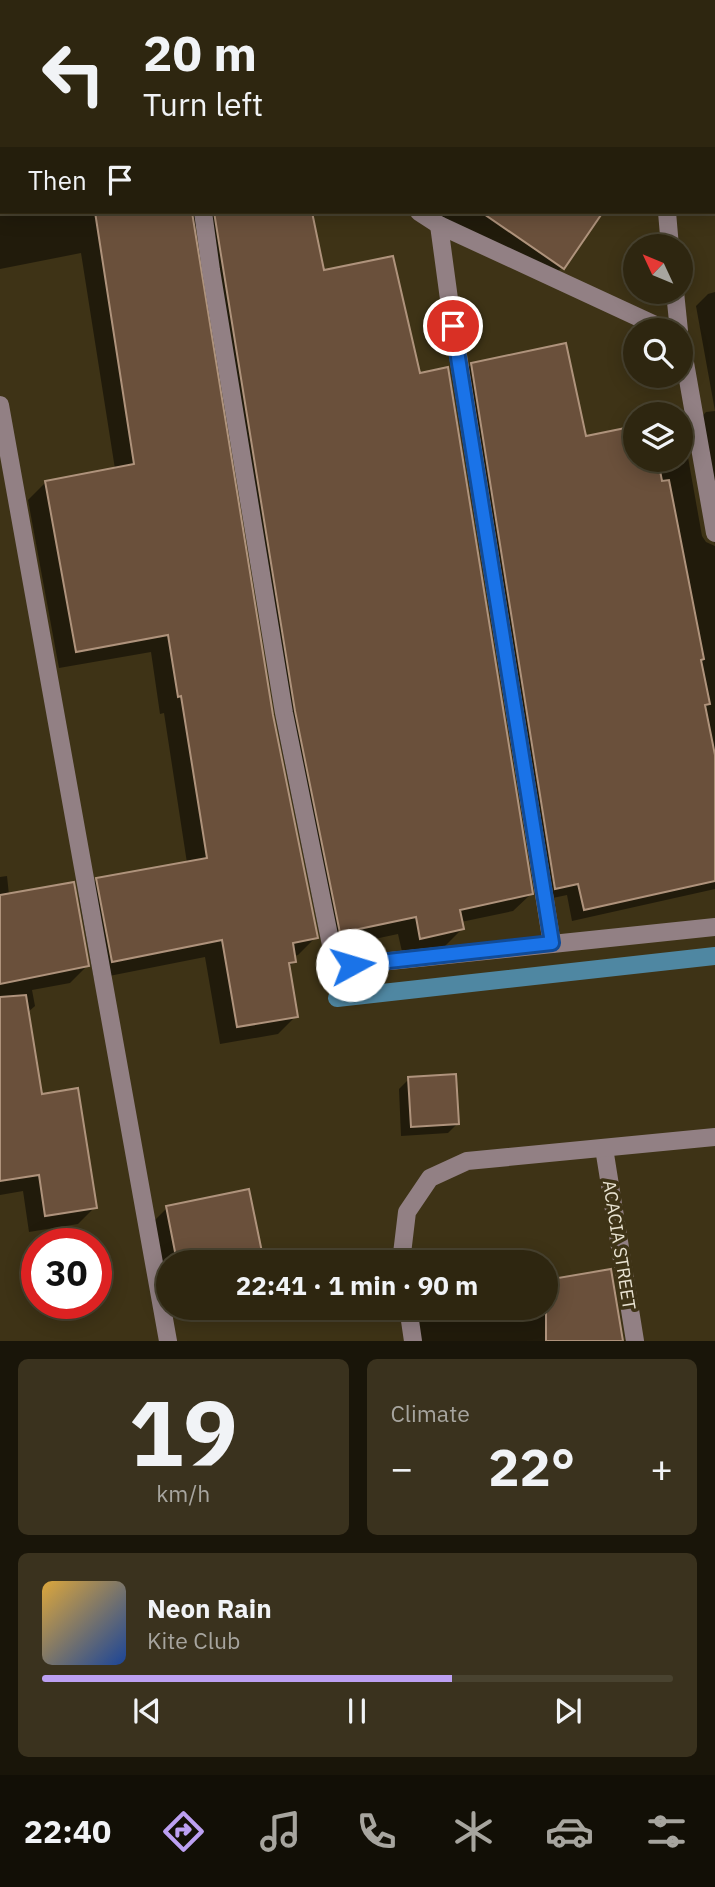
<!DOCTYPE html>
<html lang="en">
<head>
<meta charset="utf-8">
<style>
	body { margin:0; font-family:"IBM Plex Sans",sans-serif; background:#3a321e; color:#f1f3f6; height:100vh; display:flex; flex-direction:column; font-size:26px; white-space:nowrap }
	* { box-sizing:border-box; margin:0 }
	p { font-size:23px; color:#a7a59f }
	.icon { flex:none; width:38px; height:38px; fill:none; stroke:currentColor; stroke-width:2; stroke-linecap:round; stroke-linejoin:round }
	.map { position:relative; height:1341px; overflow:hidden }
	.drawer { display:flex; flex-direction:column; gap:18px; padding:18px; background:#191509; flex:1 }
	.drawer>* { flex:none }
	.top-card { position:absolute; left:0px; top:0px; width:716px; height:214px; box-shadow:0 4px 18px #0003,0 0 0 2px #494330; background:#2e2610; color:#f1f3f6; overflow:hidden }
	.needle { width:46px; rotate:314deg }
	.buttons { position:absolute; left:623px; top:234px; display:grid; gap:14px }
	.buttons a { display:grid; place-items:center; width:70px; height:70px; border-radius:50%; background:#2e2610; box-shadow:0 4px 18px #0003,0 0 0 2px #494330; font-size:35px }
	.speed { position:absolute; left:21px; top:1228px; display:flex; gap:14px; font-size:35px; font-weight:700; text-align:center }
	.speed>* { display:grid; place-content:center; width:91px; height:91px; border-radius:50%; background:#2e2610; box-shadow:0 4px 18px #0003,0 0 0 2px #494330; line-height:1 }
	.speed .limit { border:10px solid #d22; background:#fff; color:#111 }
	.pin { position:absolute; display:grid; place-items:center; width:60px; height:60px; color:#fff; margin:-30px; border:4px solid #fff; border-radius:50%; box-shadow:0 2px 7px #0007 }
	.me { position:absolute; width:77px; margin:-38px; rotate:84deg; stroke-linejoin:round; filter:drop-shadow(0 0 5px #0008) }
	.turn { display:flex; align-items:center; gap:24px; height:147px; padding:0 28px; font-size:32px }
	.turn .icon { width:91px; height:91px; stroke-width:2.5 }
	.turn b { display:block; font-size:49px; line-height:60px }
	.then { display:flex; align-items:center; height:66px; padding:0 28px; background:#0003; gap:14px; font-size:26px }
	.big { font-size:52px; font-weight:800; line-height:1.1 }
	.drawer .widget { flex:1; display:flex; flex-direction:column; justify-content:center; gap:10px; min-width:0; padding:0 24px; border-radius:10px; background:#3a321e }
	.drawer .dial { align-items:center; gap:0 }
	.dial b { font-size:91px; line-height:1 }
	.song { display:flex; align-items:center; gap:21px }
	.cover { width:84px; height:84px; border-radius:10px; background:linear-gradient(135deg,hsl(40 70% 55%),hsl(220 70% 35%)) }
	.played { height:7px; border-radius:4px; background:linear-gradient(90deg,#bca0f2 65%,#494330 65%) }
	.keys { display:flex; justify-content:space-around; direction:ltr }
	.heat { display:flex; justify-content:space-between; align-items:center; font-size:38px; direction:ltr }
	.drawer .tiles { flex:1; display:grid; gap:18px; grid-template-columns:1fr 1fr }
	.widget:last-child { grid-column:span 2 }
	.trip { position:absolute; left:156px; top:1250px; width:402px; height:70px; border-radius:35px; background:#2e2610; box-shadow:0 4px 18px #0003,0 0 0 2px #494330; font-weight:800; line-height:70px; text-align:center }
	.tabs { display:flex; height:112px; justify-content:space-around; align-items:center; background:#120f06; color:#a7a59f }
	.tabs .icon { width:49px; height:49px }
	.tabs .selected { color:#bca0f2 }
	.tabs b { font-size:32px; color:#f1f3f6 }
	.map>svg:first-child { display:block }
	.shadow { fill:#0007 }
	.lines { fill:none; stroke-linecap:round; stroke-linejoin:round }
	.stream { stroke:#4f87a2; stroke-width:18 }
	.building { fill:#6a503b; stroke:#af937c; stroke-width:2 }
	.minor { stroke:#928084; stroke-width:18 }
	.route-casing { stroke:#114b97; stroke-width:18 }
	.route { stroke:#1a73e8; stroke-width:12 }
	.labels { text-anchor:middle; stroke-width:7; stroke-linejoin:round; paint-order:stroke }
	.street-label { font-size:18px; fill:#eae4d3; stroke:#3e3316 }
</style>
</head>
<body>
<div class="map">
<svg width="715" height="1341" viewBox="0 0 715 1341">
	<rect width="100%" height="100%" fill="#3e3316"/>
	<!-- shadow -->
	<g class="shadow">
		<polygon points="99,0 297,0 299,2 105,2"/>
		<polygon points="0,180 2,180 2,212 310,212 323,272 531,894 513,911 461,922 462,929 445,946 403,956 398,934 323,950 278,729 197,228 191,221 271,715 316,937 298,955 293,956 294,962 288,967 296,1016 278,1034 220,1044 205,957 94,979 79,897 97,879 187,863 164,713 160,714 151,652 59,668 28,500 46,482 115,469 81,253 0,269"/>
		<polygon points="430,212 601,212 562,267 548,282"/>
		<polygon points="715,292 715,545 694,425 706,412 715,411 696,306 708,294"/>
		<polygon points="472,364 584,438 635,428 635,460 681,460 681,418 702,536 706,542 715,546 715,889 572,921 567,895 543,900 459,376"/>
		<polygon points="7,876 9,895 87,966 70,983 32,990 35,1006 27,1013 40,1096 95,1207 78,1224 29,1232 23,1191 0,1195 0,877"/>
		<polygon points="409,1079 458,1123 448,1133 401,1136 399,1089"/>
		<polygon points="167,1208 261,1256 255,1262 168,1262 168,1289 161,1291 149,1226"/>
		<polygon points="546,1281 622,1341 415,1341 410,1315 418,1307 546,1307"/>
	</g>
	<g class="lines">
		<!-- stream -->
		<polyline class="stream" points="337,998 715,956"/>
	</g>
	<!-- building -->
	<g class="building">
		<polygon points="95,212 192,212 273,715 318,938 293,943 296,962 289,963 298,1017 237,1027 222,940 112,962 96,878 207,858 181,696 178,697 168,635 76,652 45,481 134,464"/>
		<polygon points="214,212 312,212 324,270 393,256 420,373 448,367 533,894 460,910 464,929 420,939 416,917 340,933 295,711"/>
		<polygon points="481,212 603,212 564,269"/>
		<polygon points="566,343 586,436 635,426 635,460 658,460 662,481 669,480 704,659 701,660 710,704 705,705 715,755 715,881 584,910 578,884 555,889 471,363"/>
		<polygon points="74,882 89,966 0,984 0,895"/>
		<polygon points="26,995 42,1094 78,1088 97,1208 45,1216 39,1175 0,1181 0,997"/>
		<polygon points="456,1074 459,1124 411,1127 408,1077"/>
		<polygon points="249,1189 263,1257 238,1262 177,1262 166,1206"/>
		<polygon points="611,1269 623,1341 546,1341 546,1280"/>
	</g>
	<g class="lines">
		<!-- minor -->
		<g class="minor">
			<polyline points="105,0 108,2"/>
			<polyline points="587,0 589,2"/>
			<polyline points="714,85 715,86"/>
			<polyline points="203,212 211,270 284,713 331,945 352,965 715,927"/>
			<polyline points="419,212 439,225 668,331"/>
			<polyline points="667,212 670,247"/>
			<polyline points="439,225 449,299 552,944"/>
			<polyline points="675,292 679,331"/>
			<polyline points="681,340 715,533"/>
			<polyline points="0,405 168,1341"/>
			<polyline points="604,1148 635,1341"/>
			<polyline points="401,1262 407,1212 430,1178 467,1161 715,1137"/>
			<polyline points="408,1307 413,1341"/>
		</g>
	</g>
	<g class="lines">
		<!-- route casing -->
		<g class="route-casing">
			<polyline id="route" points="352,965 552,943 453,326"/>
		</g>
		<!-- route -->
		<use href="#route" class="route"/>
	</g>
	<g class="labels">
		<!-- street labels -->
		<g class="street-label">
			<text transform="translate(619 1245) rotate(81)" y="6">ACACIA STREET</text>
		</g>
	</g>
</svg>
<div class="buttons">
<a><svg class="needle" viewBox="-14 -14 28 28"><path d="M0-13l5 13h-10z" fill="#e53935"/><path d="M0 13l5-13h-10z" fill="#a7a59f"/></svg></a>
<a><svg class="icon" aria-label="search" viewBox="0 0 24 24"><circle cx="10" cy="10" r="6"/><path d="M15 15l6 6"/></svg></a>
<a><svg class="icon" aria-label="layers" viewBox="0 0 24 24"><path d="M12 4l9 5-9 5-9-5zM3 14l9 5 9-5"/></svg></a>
</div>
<div class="speed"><div class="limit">30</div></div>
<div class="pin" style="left:453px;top:326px;background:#d93025"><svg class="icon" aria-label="arrive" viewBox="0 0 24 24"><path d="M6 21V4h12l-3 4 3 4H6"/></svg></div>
<svg class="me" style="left:352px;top:965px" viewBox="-20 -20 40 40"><circle r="19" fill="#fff"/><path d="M0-13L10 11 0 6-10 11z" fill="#1a73e8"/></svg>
<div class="trip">22:41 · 1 min · 90 m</div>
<div class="top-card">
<div class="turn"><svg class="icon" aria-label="left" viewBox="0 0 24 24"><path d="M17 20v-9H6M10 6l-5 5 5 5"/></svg><div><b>20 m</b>Turn left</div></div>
<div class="then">Then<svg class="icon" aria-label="arrive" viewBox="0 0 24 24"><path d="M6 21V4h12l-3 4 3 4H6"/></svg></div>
</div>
</div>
<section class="drawer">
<div class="tiles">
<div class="widget dial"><b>19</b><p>km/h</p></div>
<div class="widget"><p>Climate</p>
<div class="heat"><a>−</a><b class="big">22°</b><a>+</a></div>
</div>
<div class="widget">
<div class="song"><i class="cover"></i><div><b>Neon Rain</b><p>Kite Club</p></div></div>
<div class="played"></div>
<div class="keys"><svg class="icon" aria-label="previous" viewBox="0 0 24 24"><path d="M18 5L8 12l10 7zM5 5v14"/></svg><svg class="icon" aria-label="pause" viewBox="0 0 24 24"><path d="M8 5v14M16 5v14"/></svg><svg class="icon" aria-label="next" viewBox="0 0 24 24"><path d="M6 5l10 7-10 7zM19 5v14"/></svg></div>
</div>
</div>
</section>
<nav class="tabs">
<b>22:40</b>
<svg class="icon selected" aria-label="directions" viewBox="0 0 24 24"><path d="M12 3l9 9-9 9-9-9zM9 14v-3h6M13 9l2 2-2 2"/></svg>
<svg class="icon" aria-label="music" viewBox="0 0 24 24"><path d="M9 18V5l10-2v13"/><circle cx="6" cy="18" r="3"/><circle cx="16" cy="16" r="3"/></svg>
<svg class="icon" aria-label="phone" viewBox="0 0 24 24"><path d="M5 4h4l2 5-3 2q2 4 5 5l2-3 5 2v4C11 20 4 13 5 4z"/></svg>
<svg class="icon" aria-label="climate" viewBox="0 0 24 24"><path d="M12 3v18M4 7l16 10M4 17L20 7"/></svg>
<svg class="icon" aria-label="car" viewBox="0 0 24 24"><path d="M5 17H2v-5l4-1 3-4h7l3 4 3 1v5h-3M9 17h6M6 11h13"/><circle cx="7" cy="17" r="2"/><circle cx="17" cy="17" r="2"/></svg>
<svg class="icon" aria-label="filters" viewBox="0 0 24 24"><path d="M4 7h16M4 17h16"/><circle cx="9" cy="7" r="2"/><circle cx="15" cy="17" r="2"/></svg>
</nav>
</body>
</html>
